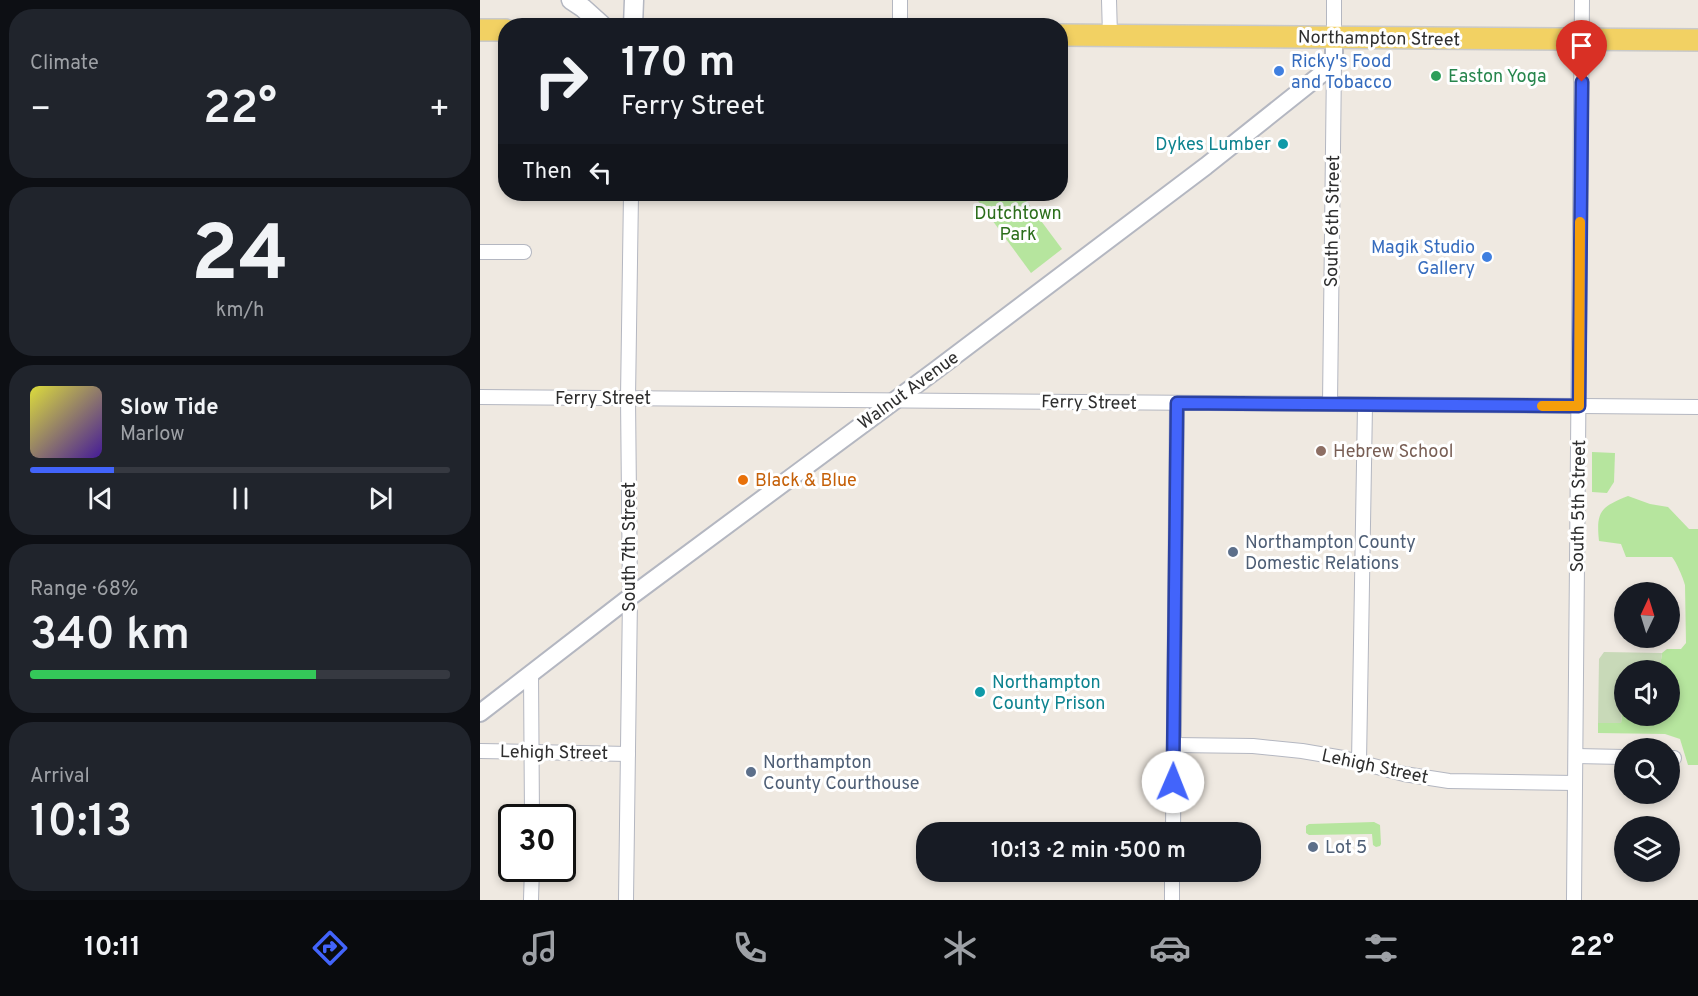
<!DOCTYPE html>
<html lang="en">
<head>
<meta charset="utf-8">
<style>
	body { margin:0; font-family:Overpass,sans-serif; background:#20242c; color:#f1f3f6; height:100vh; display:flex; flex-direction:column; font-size:22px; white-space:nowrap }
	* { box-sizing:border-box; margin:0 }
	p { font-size:20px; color:#9ea1a6 }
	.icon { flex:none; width:33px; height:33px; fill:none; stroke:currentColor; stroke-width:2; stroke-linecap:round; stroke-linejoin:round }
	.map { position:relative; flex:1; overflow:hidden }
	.panel { display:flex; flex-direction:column; gap:9px; padding:9px; background:#0d0f14; width:480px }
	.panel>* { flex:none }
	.guide { position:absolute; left:18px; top:18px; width:570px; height:183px; border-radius:24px; box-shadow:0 3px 9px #0003; background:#171b24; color:#f1f3f6; overflow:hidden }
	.needle { width:39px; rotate:4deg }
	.tools { position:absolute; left:1134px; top:582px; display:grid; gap:12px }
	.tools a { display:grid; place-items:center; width:66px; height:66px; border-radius:50%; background:#171b24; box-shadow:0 3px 9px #0003; font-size:30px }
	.speed { position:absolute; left:18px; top:804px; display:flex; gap:12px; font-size:30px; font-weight:700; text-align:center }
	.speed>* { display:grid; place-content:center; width:78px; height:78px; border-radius:50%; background:#171b24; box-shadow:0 3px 9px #0003; line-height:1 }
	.speed .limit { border:3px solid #111; border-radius:9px; background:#fff; color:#111 }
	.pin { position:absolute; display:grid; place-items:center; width:51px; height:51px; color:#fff; margin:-62px -26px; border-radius:50% 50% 50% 0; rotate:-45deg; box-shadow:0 0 6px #0007 }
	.pin .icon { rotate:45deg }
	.me { position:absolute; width:66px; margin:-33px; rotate:1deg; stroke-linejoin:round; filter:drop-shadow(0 0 4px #0008) }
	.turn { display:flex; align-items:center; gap:21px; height:126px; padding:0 24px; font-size:27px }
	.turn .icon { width:78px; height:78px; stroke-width:2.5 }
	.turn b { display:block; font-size:42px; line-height:51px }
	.then { display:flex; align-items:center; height:57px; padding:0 24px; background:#0003; gap:12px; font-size:22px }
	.big { font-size:45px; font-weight:600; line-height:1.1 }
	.panel .tile { flex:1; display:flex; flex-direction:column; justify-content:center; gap:9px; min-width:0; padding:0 21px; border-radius:24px; background:#20242c }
	.panel .dial { align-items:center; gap:0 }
	.dial b { font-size:78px; line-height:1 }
	.song { display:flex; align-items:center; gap:18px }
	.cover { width:72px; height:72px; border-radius:9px; background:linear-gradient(135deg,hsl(60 70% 55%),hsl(260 70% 35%)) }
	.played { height:6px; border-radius:3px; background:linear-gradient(90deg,#4264fb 20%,#363941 20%) }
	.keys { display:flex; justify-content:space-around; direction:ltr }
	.heat { display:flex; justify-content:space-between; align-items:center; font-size:33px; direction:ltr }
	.charge { height:9px; border-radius:4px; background:linear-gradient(90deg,#34c759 68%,#363941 0) }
	.trip { position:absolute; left:436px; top:822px; width:345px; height:60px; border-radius:24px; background:#171b24; box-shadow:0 3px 9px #0003; font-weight:600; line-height:60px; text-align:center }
	.menu { display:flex; height:96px; justify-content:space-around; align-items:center; background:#090b0e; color:#9ea1a6 }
	.menu .icon { width:42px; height:42px }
	.menu .active { color:#4264fb }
	.menu b { font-size:27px; color:#f1f3f6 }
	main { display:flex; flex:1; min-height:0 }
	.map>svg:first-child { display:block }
	.green { fill:#b6e59e }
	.cemetery { fill:#c8d9b8 }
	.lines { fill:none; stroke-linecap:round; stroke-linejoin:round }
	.minor-casing { stroke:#b4b7c1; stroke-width:16 }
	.tertiary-casing { stroke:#b4b7c1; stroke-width:20 }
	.secondary-casing { stroke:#b4b7c1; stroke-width:21 }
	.primary-casing { stroke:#c9c9c9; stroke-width:24 }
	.minor { stroke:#fff; stroke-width:14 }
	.tertiary { stroke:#fff; stroke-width:16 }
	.secondary { stroke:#fff; stroke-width:18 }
	.primary { stroke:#f2d163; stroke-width:21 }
	.route-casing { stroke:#2b41a3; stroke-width:15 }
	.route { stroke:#4264fb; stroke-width:10 }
	.slow { stroke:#f59e0b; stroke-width:10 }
	.shop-dot { fill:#3f7fe0; stroke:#fff; stroke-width:2 }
	.leisure-dot { fill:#2e9e5b; stroke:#fff; stroke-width:2 }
	.culture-dot { fill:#0f9aa8; stroke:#fff; stroke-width:2 }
	.education-dot { fill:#8d6e63; stroke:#fff; stroke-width:2 }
	.food-dot { fill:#e8710a; stroke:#fff; stroke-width:2 }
	.service-dot { fill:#5c6f8a; stroke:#fff; stroke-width:2 }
	.labels { text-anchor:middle; stroke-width:6; stroke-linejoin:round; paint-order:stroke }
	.street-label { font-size:18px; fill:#2e2e2e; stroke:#fff }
	.shop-label { font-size:18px; fill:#366cbe; stroke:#fff; text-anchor:start }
	.leisure-label { font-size:18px; fill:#27864d; stroke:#fff; text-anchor:start }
	.culture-label { font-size:18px; fill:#0d838f; stroke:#fff; text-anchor:end }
	.park-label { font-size:18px; fill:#2c6e1b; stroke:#fff }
	.education-label { font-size:18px; fill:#785e54; stroke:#fff; text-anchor:start }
	.food-label { font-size:18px; fill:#c56008; stroke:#fff; text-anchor:start }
	.service-label { font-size:18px; fill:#4e5e75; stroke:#fff; text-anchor:start }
</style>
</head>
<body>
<main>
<section class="panel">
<div class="tile"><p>Climate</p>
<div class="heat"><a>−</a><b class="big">22°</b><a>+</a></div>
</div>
<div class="tile dial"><b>24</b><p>km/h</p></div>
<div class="tile">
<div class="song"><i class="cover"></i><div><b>Slow Tide</b><p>Marlow</p></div></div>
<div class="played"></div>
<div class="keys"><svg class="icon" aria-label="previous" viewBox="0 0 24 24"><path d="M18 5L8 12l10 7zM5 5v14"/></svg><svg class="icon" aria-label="pause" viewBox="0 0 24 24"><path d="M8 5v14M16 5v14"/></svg><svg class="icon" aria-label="next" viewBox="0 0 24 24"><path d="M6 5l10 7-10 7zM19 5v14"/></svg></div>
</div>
<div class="tile"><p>Range · 68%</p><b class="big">340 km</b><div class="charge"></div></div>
<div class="tile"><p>Arrival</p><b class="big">10:13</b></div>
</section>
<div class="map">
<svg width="1218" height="900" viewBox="0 0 1218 900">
	<rect width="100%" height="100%" fill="#efe9e1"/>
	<!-- green -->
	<g class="green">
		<polygon points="493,194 541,194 582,249 551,273"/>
		<polygon points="1112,452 1135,453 1134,482 1127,493 1112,492"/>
		<path d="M1148,496l22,8 18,3 21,22h9v236h-10l-8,-26 -15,-5 -67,-1v-10h23l3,-24v17h46v-46h-18l8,-3 2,-14 5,-4h14l5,-6 -1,-58c-1,-5 -9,-24 -13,-28h-46l-5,-13 -22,-3c-3,-29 1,-34 29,-45z"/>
		<polygon points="894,822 900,825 901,844 900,846 896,847 893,845 892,834 829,835 826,833 826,826 829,824"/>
	</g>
	<!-- cemetery -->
	<polygon class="cemetery" points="1124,652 1182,653 1180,667 1172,670 1144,670 1144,699 1141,723 1118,723 1119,659"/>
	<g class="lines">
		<!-- minor casing -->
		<g class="minor-casing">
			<g id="minor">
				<polyline points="420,0 420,26"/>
				<polyline points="629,0 630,35"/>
				<polyline points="854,37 854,0"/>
				<polyline points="0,252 44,252"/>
				<polyline points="0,397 1218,407"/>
				<polyline points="850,404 854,64"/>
				<polyline points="51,674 52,818"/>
				<polyline points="694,745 773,746 822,751 863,758 924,774 969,781 1095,783"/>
				<polyline points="0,751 148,754"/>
				<polyline points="1096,756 1144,757"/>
				<polyline points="1190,758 1194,758"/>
				<polyline points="879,762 885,405"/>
				<polyline points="693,832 697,403"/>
				<polyline points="51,900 52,868"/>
				<polyline points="146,900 150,597 148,398 151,194"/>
				<polyline points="692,900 692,872"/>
				<polyline points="1094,900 1102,0"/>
			</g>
		</g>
		<!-- tertiary casing -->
		<g class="tertiary-casing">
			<polyline id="tertiary" points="0,713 150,597 456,370 726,166 854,64 854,37"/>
		</g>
		<!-- secondary casing -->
		<g class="secondary-casing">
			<g id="secondary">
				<polyline points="91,0 103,8 123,26"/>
				<polyline points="153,26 154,0"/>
			</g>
		</g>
		<!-- primary casing -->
		<g class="primary-casing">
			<g id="primary">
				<polyline points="0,30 26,30"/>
				<polyline points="580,35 1218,40"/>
			</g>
		</g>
		<!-- minor -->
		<use href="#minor" class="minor"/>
		<!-- tertiary -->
		<use href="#tertiary" class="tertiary"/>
		<!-- secondary -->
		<use href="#secondary" class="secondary"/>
		<!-- primary -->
		<use href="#primary" class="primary"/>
	</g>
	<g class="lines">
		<!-- route casing -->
		<g class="route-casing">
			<polyline id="route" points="693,782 697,403 1099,406 1102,82"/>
		</g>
		<!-- route -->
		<use href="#route" class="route"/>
		<!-- slow -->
		<polyline class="slow" points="1062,406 1099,406 1100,222"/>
	</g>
	<!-- markers -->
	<g class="shop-dot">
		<circle cx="799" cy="71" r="6"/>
		<circle cx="1007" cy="257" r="6"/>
	</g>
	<circle class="leisure-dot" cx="956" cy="76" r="6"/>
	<g class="culture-dot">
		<circle cx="803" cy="144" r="6"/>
		<circle cx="500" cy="692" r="6"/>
	</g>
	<circle class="education-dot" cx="841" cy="451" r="6"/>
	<circle class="food-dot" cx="263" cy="480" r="6"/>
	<g class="service-dot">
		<circle cx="753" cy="552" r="6"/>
		<circle cx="271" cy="772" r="6"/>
		<circle cx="833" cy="847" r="6"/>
	</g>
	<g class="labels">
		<!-- street labels -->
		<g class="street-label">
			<text transform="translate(899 38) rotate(1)" y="6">Northampton Street</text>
			<text transform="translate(852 221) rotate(-89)" y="6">South 6th Street</text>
			<text transform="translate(428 390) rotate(-36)" y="6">Walnut Avenue</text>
			<text x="123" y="404">Ferry Street</text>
			<text transform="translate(609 402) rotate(1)" y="6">Ferry Street</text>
			<text transform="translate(1098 506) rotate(-89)" y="6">South 5th Street</text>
			<text transform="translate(149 547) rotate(-90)" y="6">South 7th Street</text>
			<text transform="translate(74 752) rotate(1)" y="6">Lehigh Street</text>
			<text transform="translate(895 766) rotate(12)" y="6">Lehigh Street</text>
		</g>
		<!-- shop labels -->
		<g class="shop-label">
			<text x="811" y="67">Ricky's Food<tspan x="811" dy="21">and Tobacco</tspan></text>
			<text x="995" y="253" text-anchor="end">Magik Studio<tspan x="995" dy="21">Gallery</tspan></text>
		</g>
		<!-- leisure labels -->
		<g class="leisure-label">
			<text x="968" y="82">Easton Yoga</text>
		</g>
		<!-- culture labels -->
		<g class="culture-label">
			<text x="791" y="150">Dykes Lumber</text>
			<text x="512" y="688" text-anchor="start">Northampton<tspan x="512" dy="21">County Prison</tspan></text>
		</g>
		<!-- park labels -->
		<g class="park-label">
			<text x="538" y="219">Dutchtown<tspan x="538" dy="21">Park</tspan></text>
		</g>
		<!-- education labels -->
		<g class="education-label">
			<text x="853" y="457">Hebrew School</text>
		</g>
		<!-- food labels -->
		<g class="food-label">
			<text x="275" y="486">Black &amp; Blue</text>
		</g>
		<!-- service labels -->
		<g class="service-label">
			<text x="765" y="548">Northampton County<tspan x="765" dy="21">Domestic Relations</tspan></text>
			<text x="283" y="768">Northampton<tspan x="283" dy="21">County Courthouse</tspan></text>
			<text x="845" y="853">Lot 5</text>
		</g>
	</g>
</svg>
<div class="tools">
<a><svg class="needle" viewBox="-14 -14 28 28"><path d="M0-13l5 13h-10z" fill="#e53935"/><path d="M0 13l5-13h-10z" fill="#9ea1a6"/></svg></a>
<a><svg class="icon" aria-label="sound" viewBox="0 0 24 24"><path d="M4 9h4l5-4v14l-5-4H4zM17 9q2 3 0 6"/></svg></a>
<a><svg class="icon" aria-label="search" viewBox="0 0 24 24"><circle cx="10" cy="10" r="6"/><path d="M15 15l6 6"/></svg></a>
<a><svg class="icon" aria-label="layers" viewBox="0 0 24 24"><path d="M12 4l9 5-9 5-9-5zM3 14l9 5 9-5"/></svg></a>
</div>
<div class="speed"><div class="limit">30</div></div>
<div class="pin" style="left:1102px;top:82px;background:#d93025"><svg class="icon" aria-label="arrive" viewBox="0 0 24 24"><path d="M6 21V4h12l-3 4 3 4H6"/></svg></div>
<svg class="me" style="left:693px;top:782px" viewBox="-20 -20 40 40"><circle r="19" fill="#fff"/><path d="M0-13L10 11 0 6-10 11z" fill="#4264fb"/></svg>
<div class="trip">10:13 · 2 min · 500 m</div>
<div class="guide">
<div class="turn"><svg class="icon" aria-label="right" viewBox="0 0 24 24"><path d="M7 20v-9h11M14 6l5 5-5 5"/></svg><div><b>170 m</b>Ferry Street</div></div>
<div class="then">Then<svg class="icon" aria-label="left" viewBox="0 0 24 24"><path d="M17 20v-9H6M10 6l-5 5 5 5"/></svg></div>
</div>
</div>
</main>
<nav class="menu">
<b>10:11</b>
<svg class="icon active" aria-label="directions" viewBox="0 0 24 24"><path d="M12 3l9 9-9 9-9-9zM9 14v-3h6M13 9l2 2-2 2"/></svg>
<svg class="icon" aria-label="music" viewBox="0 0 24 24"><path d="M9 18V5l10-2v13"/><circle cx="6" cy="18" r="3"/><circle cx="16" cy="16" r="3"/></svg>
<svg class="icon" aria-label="phone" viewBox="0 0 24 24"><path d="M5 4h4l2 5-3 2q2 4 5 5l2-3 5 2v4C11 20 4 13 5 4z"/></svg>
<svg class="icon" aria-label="climate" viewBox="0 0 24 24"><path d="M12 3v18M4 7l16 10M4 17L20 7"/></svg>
<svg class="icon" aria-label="car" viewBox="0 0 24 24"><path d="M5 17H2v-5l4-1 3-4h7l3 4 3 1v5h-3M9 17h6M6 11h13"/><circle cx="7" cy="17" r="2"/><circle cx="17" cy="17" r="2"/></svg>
<svg class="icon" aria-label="filters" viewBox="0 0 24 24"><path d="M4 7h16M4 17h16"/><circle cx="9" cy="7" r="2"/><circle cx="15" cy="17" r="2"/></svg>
<b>22°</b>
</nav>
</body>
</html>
